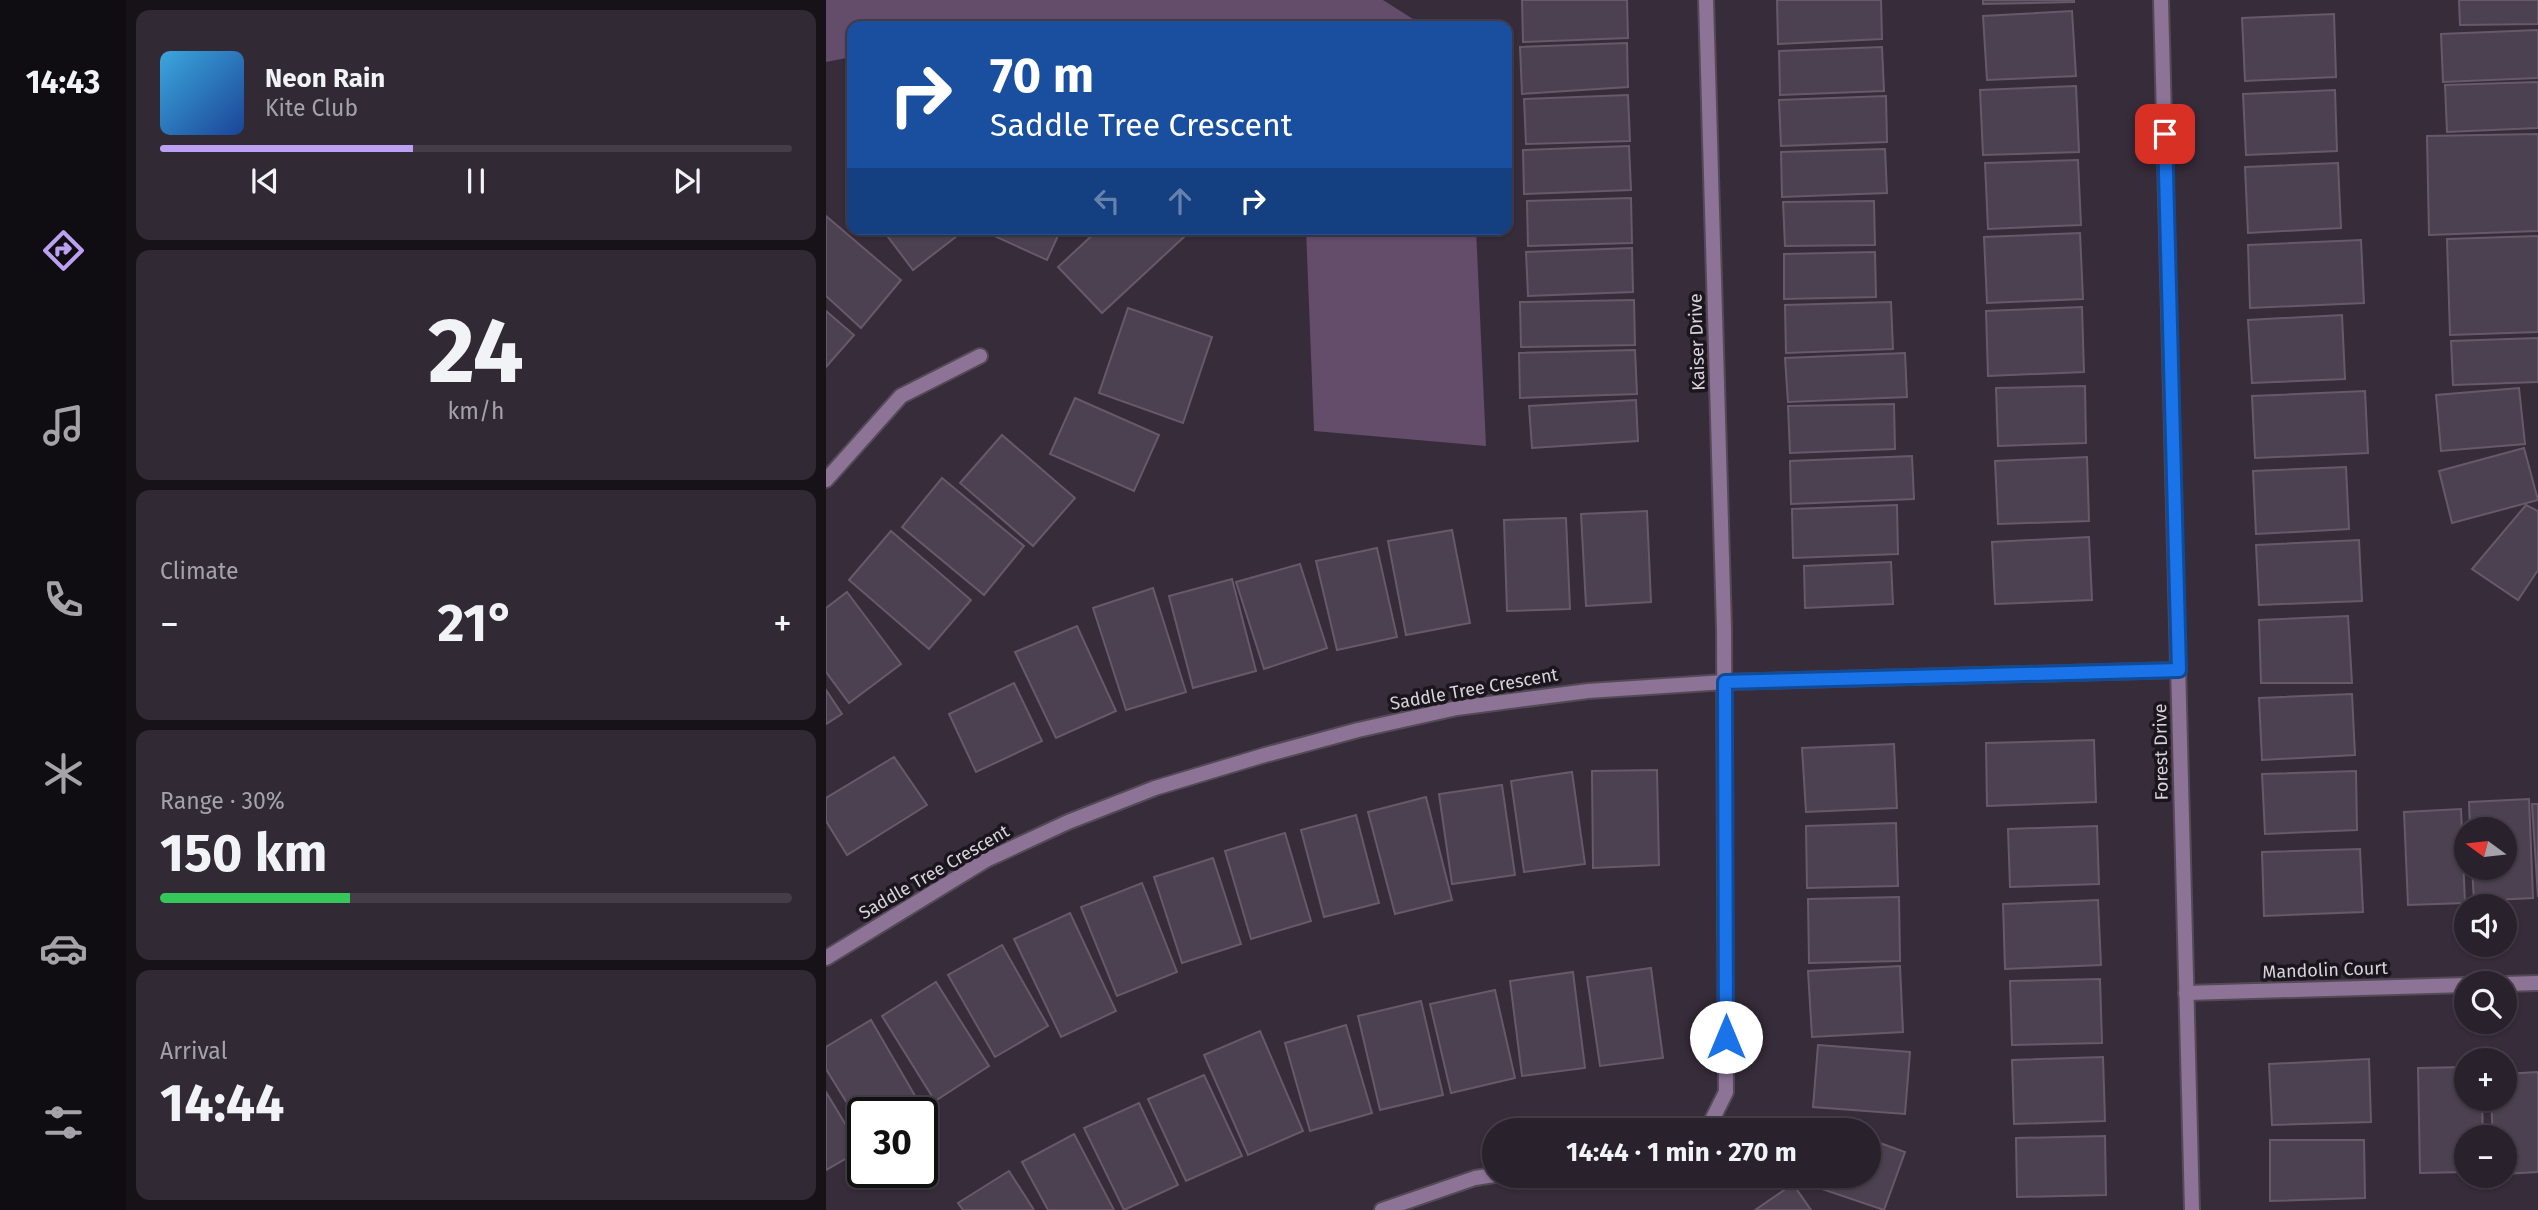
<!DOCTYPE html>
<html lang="en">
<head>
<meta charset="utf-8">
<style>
	body { margin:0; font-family:"Fira Sans",sans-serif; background:#312934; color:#f1f3f6; height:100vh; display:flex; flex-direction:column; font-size:26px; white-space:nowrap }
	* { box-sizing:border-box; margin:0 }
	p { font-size:23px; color:#a5a3a9 }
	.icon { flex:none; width:38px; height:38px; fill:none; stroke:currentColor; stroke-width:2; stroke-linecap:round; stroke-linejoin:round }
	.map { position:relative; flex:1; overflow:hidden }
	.details { display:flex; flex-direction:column; gap:10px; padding:10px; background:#171218; width:700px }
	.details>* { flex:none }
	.hud { position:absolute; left:21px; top:21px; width:665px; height:214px; border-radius:14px; box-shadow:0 2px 5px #0004,0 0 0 2px #453e48; background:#1a4fa0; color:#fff; overflow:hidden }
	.needle { width:46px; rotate:285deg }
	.fabs { position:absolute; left:1628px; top:817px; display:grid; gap:14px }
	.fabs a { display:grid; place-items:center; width:63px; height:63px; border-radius:50%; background:#29212c; box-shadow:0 2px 5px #0004,0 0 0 2px #453e48; font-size:35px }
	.speed { position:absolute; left:21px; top:1097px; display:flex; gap:14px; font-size:35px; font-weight:700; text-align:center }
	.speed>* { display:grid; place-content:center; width:91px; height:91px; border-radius:50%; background:#29212c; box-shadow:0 2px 5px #0004,0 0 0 2px #453e48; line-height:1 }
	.speed .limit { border:4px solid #111; border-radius:10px; background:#fff; color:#111 }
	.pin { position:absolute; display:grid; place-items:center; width:60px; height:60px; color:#fff; margin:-30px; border-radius:14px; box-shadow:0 4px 10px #0006 }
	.me { position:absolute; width:77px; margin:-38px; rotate:0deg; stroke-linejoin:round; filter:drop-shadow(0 0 5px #0008) }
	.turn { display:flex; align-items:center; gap:24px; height:147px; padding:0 28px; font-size:32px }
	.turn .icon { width:91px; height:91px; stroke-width:2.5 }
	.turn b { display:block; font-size:49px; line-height:60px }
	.lanes { display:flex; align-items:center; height:66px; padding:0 28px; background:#0003; justify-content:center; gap:35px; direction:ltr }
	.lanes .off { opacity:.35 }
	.big { font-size:52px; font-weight:700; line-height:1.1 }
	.details .tile { flex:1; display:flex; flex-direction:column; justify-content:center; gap:10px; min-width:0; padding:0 24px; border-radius:14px; background:#312934 }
	.details .dial { align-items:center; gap:0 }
	.dial b { font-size:91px; line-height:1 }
	.song { display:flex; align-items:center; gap:21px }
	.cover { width:84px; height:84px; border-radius:10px; background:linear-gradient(135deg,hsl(200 70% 55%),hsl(220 70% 35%)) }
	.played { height:7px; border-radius:4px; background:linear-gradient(90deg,#bca0f2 40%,#453e48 40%) }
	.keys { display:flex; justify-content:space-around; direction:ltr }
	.heat { display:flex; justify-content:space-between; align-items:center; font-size:38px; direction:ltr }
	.charge { height:10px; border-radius:5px; background:linear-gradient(90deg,#34c759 30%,#453e48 0) }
	.trip { position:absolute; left:656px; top:1118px; width:399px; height:70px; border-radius:35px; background:#29212c; box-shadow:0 2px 5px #0004,0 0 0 2px #453e48; font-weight:700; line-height:70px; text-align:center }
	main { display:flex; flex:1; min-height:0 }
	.dock { display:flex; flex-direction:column; width:126px; justify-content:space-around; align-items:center; background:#100d12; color:#a5a3a9 }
	.dock .icon { width:49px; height:49px }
	.dock .active { color:#bca0f2 }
	.dock b { font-size:32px; color:#f1f3f6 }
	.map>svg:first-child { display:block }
	.green { fill:#644c6b }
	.building { fill:#4c4150; stroke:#665a6a; stroke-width:2 }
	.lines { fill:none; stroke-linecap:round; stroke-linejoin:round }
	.street-casing { stroke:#544a57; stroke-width:18 }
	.street { stroke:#8d7395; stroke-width:14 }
	.route-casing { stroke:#114b97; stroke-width:18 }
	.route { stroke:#1a73e8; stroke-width:12 }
	.labels { text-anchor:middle; stroke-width:7; stroke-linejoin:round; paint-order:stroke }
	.street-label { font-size:18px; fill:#d9d2db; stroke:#1b161d }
</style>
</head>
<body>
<main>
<nav class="dock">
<b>14:43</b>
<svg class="icon active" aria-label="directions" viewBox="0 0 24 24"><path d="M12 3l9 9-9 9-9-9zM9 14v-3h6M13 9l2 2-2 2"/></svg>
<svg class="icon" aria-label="music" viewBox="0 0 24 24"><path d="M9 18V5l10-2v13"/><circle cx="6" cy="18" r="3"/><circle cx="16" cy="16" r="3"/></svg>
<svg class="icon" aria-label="phone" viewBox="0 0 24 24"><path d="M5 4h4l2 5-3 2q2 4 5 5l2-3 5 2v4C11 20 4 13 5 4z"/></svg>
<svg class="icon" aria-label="climate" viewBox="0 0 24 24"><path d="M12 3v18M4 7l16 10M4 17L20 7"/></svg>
<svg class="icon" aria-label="car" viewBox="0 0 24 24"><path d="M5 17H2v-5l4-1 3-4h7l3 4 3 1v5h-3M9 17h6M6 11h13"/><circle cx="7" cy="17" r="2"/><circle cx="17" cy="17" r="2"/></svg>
<svg class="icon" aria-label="filters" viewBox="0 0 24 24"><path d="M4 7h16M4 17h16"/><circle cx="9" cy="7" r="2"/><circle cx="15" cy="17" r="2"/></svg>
</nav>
<section class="details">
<div class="tile">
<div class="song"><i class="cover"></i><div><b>Neon Rain</b><p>Kite Club</p></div></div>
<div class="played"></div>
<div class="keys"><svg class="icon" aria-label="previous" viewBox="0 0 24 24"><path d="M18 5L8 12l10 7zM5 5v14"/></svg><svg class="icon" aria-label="pause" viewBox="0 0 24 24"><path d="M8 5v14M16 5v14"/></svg><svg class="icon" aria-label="next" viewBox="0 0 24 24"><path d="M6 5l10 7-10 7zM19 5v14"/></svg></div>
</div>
<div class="tile dial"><b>24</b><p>km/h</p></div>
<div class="tile"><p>Climate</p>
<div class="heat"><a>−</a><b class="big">21°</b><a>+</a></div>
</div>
<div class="tile"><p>Range · 30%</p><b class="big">150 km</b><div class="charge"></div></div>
<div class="tile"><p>Arrival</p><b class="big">14:44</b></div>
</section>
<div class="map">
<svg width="1712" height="1210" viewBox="0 0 1712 1210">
	<rect width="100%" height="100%" fill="#372c3a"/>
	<!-- green -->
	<g class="green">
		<polygon points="0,0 557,0 598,26 26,26 26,57 0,62"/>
		<polygon points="480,229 650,229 660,446 488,431"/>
	</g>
	<!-- building -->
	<g class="building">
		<polygon points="696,0 801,0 802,38 697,42"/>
		<polygon points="951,0 1055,0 1056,39 952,44"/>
		<polygon points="1157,0 1248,0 1248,2 1157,4"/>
		<polygon points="1633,0 1712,0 1712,24 1634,25"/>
		<polygon points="1246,11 1250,76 1161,80 1157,16"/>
		<polygon points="1508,14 1510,77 1419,81 1416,18"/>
		<polygon points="1712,30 1712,78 1617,82 1615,34"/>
		<polygon points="801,43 802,87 696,94 694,47"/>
		<polygon points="1056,47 1058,91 954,95 953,51"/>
		<polygon points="1712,82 1712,128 1621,132 1619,85"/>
		<polygon points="1250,86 1253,152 1157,155 1154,90"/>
		<polygon points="1509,90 1511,151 1420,155 1417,94"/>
		<polygon points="802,95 804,141 700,144 698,99"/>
		<polygon points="1060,96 1061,142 955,146 953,100"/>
		<polygon points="1712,134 1712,231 1603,235 1601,136"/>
		<polygon points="803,146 805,190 698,194 697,150"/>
		<polygon points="1059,149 1061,193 956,197 955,152"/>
		<polygon points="1252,160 1255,225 1162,229 1159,163"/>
		<polygon points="1512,163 1515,228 1422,233 1419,167"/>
		<polygon points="805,198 806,243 702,246 701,201"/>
		<polygon points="1048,201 1049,245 959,246 957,202"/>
		<polygon points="0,216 75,280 35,328 0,296"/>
		<polygon points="56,229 140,229 87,270"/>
		<polygon points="166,229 235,229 221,260 164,234"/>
		<polygon points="273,229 351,229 358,237 276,313 232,267"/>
		<polygon points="1254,233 1257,299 1161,303 1158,237"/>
		<polygon points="1712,236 1712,332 1624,335 1621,239"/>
		<polygon points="1535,240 1538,303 1424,308 1422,245"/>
		<polygon points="806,248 807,292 702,296 700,252"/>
		<polygon points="1049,252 1050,297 958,299 958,254"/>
		<polygon points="808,300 809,345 695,347 694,302"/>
		<polygon points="1065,302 1067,349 960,353 959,305"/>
		<polygon points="1256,307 1258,372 1162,376 1160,311"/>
		<polygon points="302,308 386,337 357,423 273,393"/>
		<polygon points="0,311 28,335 0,367"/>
		<polygon points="1516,315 1519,379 1426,383 1422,320"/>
		<polygon points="1712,338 1712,382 1627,385 1625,341"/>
		<polygon points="809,350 811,394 694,398 693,353"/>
		<polygon points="1079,353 1081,397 962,402 959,358"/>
		<polygon points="1259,386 1260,443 1172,446 1170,388"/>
		<polygon points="1693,388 1699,444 1615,451 1610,395"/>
		<polygon points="1539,391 1542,453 1429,458 1426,396"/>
		<polygon points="249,398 333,435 308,491 224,454"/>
		<polygon points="810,400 812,441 706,448 703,406"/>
		<polygon points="1068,404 1069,449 964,453 962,406"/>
		<polygon points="176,435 249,498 207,546 134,483"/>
		<polygon points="1698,448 1712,500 1626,523 1613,471"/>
		<polygon points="1086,456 1088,499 965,504 964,461"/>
		<polygon points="1261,457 1263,521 1172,524 1169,461"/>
		<polygon points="1520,467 1523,529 1430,534 1427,471"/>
		<polygon points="116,478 198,546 158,595 76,527"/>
		<polygon points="1071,505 1072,554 967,558 966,509"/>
		<polygon points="1700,505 1712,511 1712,570 1692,600 1646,569"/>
		<polygon points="821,511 825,602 760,606 755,514"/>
		<polygon points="740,518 744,609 681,611 678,520"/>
		<polygon points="626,530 644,623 580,635 562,541"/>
		<polygon points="65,531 145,600 103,649 23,580"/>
		<polygon points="1263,537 1266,600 1169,604 1166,542"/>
		<polygon points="1533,540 1536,601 1433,605 1430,545"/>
		<polygon points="551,548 571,637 511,650 490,561"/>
		<polygon points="1065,562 1067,604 979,608 978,566"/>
		<polygon points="474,564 501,648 438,669 410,582"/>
		<polygon points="406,579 430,671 367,688 343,596"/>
		<polygon points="327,588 360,692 300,710 267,608"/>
		<polygon points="21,592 75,664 23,703 0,672 0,608"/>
		<polygon points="1522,616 1526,683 1435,683 1433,620"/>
		<polygon points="251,626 290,711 230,738 189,652"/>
		<polygon points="188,683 216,741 150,772 123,714"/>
		<polygon points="0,690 16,714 0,724"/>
		<polygon points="1526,694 1529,755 1436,760 1433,698"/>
		<polygon points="1268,740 1270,802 1161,806 1160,743"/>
		<polygon points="1068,744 1071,808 980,812 976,748"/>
		<polygon points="68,757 101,805 21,855 0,821 0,798"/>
		<polygon points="831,770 833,865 767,868 766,771"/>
		<polygon points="1530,771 1531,830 1439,834 1436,774"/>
		<polygon points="746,772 759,864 698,872 685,781"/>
		<polygon points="676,785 689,875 626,884 613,794"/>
		<polygon points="600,797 626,900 569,914 542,812"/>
		<polygon points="1703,799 1707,898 1648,901 1646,868 1678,868 1678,830 1644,830 1643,802"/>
		<polygon points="1706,804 1712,804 1712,897"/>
		<polygon points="1635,809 1639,903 1582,905 1578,812"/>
		<polygon points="530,815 553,903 498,917 475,830"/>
		<polygon points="1070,823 1072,886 981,888 980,826"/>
		<polygon points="1271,826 1273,884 1184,887 1182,829"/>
		<polygon points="459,833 485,921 425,939 399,851"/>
		<polygon points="1534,849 1537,912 1438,916 1436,852"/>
		<polygon points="387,858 415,944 356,963 328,877"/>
		<polygon points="316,883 351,972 291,996 255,907"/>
		<polygon points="1073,897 1074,961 983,963 982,899"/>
		<polygon points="1272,900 1275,965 1179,969 1177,904"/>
		<polygon points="244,913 290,1011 235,1037 188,939"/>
		<polygon points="176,945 222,1026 169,1057 122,975"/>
		<polygon points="1074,966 1077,1032 986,1037 982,971"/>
		<polygon points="825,968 837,1058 774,1066 761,977"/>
		<polygon points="747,972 759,1068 696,1076 684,981"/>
		<polygon points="1274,979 1276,1043 1186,1045 1184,981"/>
		<polygon points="110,982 163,1066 109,1101 56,1016"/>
		<polygon points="669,990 689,1078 625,1093 604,1004"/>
		<polygon points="595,1001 617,1095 554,1110 532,1016"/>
		<polygon points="45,1020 99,1113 96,1115 96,1113 37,1113 37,1129 0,1069 0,1047"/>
		<polygon points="520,1025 546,1113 484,1131 459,1043"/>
		<polygon points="434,1031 477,1131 422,1155 378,1055"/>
		<polygon points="992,1045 1084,1052 1079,1114 987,1107"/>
		<polygon points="1277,1057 1279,1121 1188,1124 1186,1060"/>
		<polygon points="1543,1059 1545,1122 1446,1125 1443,1064"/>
		<polygon points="1640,1067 1640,1099 1656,1099 1657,1138 1640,1138 1640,1172 1594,1173 1592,1068"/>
		<polygon points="1712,1072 1712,1172 1678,1174 1678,1138 1667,1138 1665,1099 1678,1099 1678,1074"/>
		<polygon points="378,1075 416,1156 360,1181 322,1099"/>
		<polygon points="0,1092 35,1150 0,1170"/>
		<polygon points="313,1103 352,1185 298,1210 258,1128"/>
		<polygon points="248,1134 288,1210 222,1210 196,1162"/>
		<polygon points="1279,1136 1280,1195 1191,1197 1190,1138"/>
		<polygon points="1043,1139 1079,1152 1058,1210 972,1181 974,1176 1043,1176"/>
		<polygon points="1444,1140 1538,1140 1539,1198 1444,1201"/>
		<polygon points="183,1171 208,1210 137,1210 132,1203"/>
		<polygon points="967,1184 985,1210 929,1210"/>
	</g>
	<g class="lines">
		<!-- street casing -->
		<g class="street-casing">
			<g id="street">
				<polyline points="880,0 898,628 900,1092 881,1130"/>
				<polyline points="1335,0 1366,1210"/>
				<polyline points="0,480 75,396 154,356"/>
				<polyline points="0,958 160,860 242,822 329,788 439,755 532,730 631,708 762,691 899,682 1353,670"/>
				<polyline points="1678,984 1712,983"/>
				<polyline points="1360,993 1640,985"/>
				<polyline points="556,1210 649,1178 668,1175"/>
			</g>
		</g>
		<!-- street -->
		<use href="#street" class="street"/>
	</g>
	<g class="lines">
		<!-- route casing -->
		<g class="route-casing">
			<polyline id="route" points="900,1037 899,682 1353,670 1339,134"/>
		</g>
		<!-- route -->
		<use href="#route" class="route"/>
	</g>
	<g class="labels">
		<!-- street labels -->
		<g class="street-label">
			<text transform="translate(871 342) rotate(-92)" y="6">Kaiser Drive</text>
			<text transform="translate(648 689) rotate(-10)" y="6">Saddle Tree Crescent</text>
			<text transform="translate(1335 752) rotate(-91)" y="6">Forest Drive</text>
			<text transform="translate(108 872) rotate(-30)" y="6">Saddle Tree Crescent</text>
			<text transform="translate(1499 970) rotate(-2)" y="6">Mandolin Court</text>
		</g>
	</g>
</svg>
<div class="fabs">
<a><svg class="needle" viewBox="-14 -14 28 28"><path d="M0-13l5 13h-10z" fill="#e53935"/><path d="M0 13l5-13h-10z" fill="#a5a3a9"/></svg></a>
<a><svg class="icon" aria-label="sound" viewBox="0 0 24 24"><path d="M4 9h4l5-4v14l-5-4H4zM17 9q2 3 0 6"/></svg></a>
<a><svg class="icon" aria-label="search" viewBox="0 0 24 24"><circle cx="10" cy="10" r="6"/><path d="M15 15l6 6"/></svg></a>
<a>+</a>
<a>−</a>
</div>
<div class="speed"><div class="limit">30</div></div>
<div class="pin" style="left:1339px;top:134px;background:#d93025"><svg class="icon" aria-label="arrive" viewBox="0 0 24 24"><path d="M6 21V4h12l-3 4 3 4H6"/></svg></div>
<svg class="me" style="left:900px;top:1037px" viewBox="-20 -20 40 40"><circle r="19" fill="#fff"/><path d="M0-13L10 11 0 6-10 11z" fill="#1a73e8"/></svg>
<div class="trip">14:44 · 1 min · 270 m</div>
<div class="hud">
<div class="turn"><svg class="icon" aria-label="right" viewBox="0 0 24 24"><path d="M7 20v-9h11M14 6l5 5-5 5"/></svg><div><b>70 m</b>Saddle Tree Crescent</div></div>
<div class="lanes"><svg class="icon off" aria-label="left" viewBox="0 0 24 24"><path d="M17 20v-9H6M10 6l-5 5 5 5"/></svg><svg class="icon off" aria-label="ahead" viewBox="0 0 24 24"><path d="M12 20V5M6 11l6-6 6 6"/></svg><svg class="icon" aria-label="right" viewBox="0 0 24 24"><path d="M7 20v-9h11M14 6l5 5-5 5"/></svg></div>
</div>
</div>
</main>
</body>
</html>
